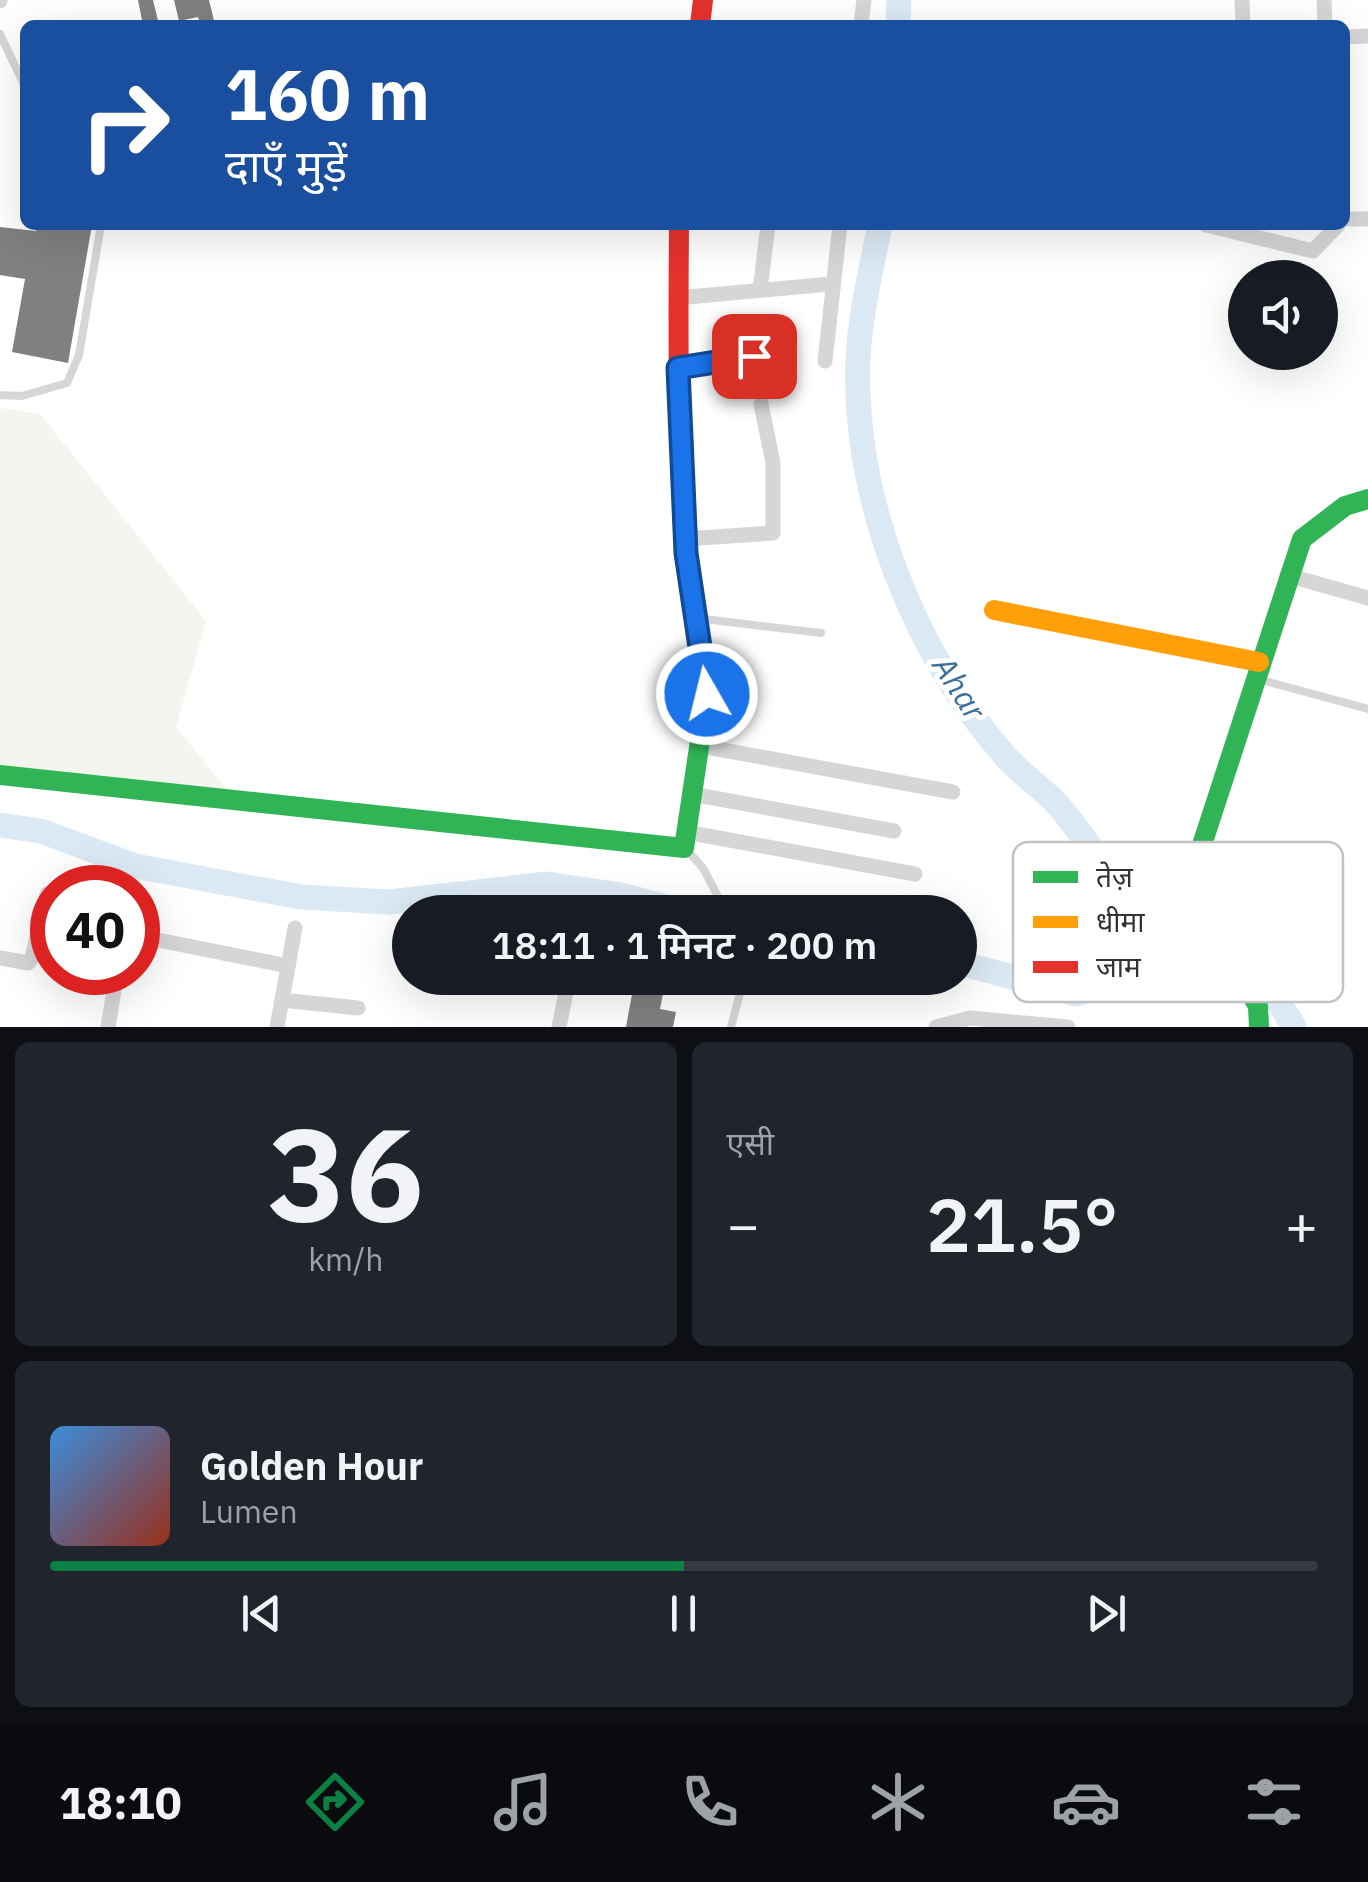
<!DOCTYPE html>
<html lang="hi">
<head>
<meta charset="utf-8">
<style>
	body { margin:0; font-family:"IBM Plex Sans","Noto Sans Devanagari",sans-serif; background:#20242c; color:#f1f3f6; height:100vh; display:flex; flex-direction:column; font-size:38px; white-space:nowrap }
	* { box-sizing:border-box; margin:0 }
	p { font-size:32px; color:#9ea1a6 }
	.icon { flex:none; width:55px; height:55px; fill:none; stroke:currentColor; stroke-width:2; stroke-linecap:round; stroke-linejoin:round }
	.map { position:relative; height:1027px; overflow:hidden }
	.panel { display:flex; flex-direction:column; gap:15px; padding:15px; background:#0d0f14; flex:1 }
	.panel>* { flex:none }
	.hud { position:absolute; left:20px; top:20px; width:1330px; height:210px; border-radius:15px; box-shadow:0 10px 40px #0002; background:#1a4fa0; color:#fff; overflow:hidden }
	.tools { position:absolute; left:1228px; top:260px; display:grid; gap:20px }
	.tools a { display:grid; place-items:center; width:110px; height:110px; border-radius:50%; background:#171b24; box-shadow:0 10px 40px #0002; font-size:50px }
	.speed { position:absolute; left:30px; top:865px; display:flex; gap:20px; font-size:50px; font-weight:700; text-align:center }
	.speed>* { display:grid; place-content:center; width:130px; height:130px; border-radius:50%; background:#171b24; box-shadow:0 10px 40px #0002; line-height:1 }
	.speed .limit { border:15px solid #d22; background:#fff; color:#111 }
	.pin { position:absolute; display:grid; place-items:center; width:85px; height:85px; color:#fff; margin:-42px; border-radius:20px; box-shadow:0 5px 15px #0006 }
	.me { position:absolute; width:110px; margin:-55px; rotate:352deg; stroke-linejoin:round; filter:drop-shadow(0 0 8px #0008) }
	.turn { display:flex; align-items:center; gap:35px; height:210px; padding:0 40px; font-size:45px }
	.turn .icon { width:130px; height:130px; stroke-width:2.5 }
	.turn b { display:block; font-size:70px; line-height:85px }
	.big { font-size:75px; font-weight:600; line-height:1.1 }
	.panel .card { flex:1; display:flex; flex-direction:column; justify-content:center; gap:15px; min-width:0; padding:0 35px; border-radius:15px; background:#20242c }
	.panel .dial { align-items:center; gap:0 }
	.dial b { font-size:130px; line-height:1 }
	.song { display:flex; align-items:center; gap:30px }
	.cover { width:120px; height:120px; border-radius:15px; background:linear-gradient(135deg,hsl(210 70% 55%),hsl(10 70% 35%)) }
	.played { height:10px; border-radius:5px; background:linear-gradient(90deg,#0b8043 50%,#363941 50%) }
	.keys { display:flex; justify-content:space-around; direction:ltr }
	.heat { display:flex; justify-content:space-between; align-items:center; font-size:55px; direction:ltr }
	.panel .tiles { flex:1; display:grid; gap:15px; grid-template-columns:1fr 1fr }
	.card:last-child { grid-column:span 2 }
	.trip { position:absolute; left:392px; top:895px; width:585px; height:100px; border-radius:50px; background:#171b24; box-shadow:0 10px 40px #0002; font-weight:600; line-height:100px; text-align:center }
	.tab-bar { display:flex; height:160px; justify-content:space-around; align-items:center; background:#090b0e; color:#9ea1a6 }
	.tab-bar .icon { width:70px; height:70px }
	.tab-bar .selected { color:#0b8043 }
	.tab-bar b { font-size:45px; color:#f1f3f6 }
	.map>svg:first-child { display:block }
	.green { fill:#f2f6ee }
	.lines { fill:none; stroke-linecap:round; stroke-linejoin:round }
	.river { stroke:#dbe9f4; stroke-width:25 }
	.building { fill:#808080 }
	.lane { stroke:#d6d6d6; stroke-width:8 }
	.street { stroke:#d6d6d6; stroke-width:15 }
	.fast { stroke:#30b455; stroke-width:20 }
	.slow { stroke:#ff9f0a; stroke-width:20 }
	.jam { stroke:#e5322d; stroke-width:20 }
	.route-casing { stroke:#114b97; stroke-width:25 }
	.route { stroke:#1a73e8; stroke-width:18 }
	.labels { text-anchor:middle; stroke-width:10; stroke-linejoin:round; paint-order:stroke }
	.water-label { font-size:32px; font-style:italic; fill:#3a709a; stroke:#fff }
	.key { fill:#fff; stroke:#c2c2c2; stroke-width:2.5 }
	.key-label { font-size:28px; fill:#323232 }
</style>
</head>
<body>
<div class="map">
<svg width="1368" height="1027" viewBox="0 0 1368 1027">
	<rect width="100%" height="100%" fill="#fff"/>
	<!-- green -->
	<polygon class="green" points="0,408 40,414 206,621 176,727 227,790 0,765"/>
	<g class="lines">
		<!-- river -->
		<g class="river">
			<polyline points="898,25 899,0"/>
			<path d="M880,225c-9,45 -20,89 -22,135 -5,139 56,293 148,397 15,17 35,30 50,46 24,26 41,58 66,83 30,28 65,36 99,56 32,18 55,54 73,85"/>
			<polyline points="0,825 41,831 135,866 301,897 389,902 547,884 621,895 687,912"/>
			<polyline points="960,963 1076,994 1173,965 1206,936"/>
		</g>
	</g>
	<!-- building -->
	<g class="building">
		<polygon points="138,0 153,0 159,25 143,25"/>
		<polygon points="174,0 209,0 215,25 200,25 198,17 179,21"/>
		<polygon points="37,225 92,225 68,363 12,352 25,279 0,275 0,227 36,231"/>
		<polygon points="635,978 666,978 660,1009 676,1012 673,1027 626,1027"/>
	</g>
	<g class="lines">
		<!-- lane -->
		<g class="lane">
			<polyline points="0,34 25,87"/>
			<polyline points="0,395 22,396 67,383 79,355 101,225"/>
			<polyline points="696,618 821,633"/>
			<polyline points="1258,679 1368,709"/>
			<polyline points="686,849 703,868 726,912"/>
			<polyline points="731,1027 744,978"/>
		</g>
		<!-- street -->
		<g class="street">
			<polyline points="1242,0 1243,25"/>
			<polyline points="1324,0 1325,25"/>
			<polyline points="0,1 0,0"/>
			<polyline points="861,25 864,0"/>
			<polyline points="1345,37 1368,36"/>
			<polyline points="1345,219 1368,219"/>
			<polyline points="1206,225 1313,251 1338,225"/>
			<polyline points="760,290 768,225"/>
			<polyline points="677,298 830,284"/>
			<polyline points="825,361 840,225"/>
			<polyline points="678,367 754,356"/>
			<polyline points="685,539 773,533 773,463 761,404"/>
			<polyline points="1287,575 1368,598"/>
			<polyline points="701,746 953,792"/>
			<polyline points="692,794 894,831"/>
			<polyline points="686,832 915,874"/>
			<polyline points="138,936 288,966"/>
			<polyline points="0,958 28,963 32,958 47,894"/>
			<polyline points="282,1000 358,1008"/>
			<polyline points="108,1027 117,972"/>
			<polyline points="277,1027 295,928"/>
			<polyline points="559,1027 569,978"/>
			<polyline points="936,1027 970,1018 1068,1027"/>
		</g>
		<!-- fast -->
		<g class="fast">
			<polyline points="0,775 684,848 707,694 696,619"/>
			<polyline points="1259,1027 1258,1006 1202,908 1198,857 1302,539 1345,506 1368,499"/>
		</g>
		<!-- slow -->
		<polyline class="slow" points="994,610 1259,662"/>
		<!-- jam -->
		<g class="jam">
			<polyline points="700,25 703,0"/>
			<path d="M679,225c-1,132 -3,263 17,394"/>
		</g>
	</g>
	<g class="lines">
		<!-- route casing -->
		<g class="route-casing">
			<polyline id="route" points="707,694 686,553 678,368 754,356"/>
		</g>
		<!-- route -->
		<use href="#route" class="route"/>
	</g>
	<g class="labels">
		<!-- water labels -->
		<g class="water-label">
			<text transform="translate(959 688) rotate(57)" y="11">Ahar</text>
		</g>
	</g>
	<!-- legend -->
	<rect x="1013" y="842" width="330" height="160" rx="15" class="key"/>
	<rect x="1033" y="871" width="45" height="12" fill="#30b455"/>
	<rect x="1033" y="916" width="45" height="12" fill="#ff9f0a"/>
	<rect x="1033" y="961" width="45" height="12" fill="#e5322d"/>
	<g class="key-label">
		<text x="1096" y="887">तेज़</text>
		<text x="1096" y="932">धीमा</text>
		<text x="1096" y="977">जाम</text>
	</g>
</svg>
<div class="tools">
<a><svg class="icon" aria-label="sound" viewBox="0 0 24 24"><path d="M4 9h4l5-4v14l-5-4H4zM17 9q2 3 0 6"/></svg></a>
</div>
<div class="speed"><div class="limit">40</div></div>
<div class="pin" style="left:754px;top:356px;background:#d93025"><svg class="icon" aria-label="arrive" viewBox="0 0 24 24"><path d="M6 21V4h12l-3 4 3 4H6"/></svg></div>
<svg class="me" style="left:707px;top:694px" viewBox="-20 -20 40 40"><circle r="17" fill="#1a73e8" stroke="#fff" stroke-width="3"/><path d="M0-11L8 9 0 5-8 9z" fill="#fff"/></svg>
<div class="trip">18:11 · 1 मिनट · 200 m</div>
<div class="hud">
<div class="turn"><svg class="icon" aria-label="right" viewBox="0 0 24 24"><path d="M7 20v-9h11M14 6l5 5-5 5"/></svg><div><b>160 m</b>दाएँ मुड़ें</div></div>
</div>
</div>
<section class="panel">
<div class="tiles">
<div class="card dial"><b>36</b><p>km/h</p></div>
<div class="card"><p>एसी</p>
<div class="heat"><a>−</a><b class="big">21.5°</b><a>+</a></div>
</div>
<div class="card">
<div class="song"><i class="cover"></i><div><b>Golden Hour</b><p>Lumen</p></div></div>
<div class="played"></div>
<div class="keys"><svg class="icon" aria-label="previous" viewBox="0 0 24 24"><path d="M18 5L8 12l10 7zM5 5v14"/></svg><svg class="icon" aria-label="pause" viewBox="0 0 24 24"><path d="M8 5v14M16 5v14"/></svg><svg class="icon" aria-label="next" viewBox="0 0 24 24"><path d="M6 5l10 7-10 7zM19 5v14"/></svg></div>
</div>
</div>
</section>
<nav class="tab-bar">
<b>18:10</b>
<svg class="icon selected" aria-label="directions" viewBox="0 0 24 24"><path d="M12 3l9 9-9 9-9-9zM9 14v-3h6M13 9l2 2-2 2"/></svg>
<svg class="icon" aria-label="music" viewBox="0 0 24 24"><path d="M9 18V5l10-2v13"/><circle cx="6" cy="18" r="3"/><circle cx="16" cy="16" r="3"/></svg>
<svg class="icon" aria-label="phone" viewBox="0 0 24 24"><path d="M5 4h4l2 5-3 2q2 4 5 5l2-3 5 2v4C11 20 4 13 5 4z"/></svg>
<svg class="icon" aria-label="climate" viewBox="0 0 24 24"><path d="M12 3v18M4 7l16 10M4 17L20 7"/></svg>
<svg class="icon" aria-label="car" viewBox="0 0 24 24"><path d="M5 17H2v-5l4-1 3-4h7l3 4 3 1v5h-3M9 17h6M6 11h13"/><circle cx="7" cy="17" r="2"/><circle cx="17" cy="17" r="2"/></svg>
<svg class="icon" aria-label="filters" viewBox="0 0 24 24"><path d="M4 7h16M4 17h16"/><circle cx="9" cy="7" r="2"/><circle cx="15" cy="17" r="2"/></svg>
</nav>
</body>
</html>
